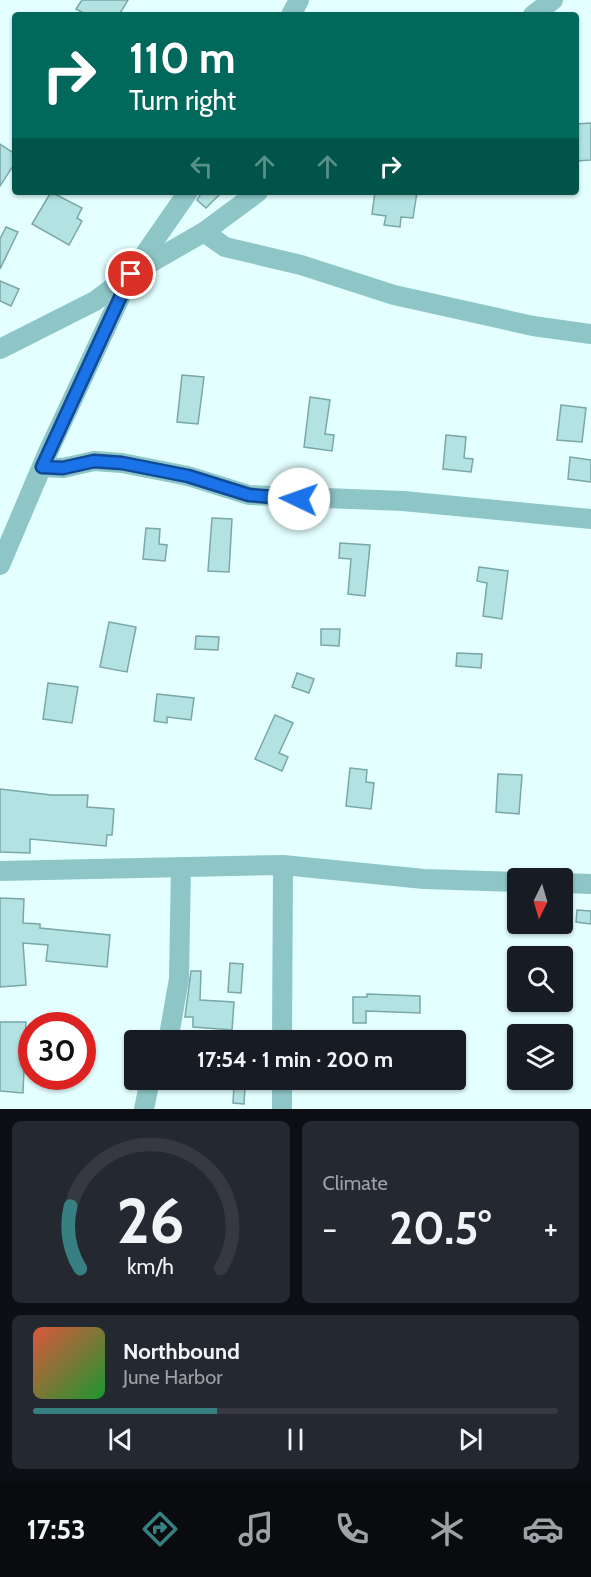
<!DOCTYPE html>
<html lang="en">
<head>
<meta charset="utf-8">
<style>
	body { margin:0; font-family:Cabin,sans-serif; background:#242831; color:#f1f3f6; height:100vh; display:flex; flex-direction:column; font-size:22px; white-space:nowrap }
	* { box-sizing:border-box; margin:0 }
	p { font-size:20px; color:#9ea1a6 }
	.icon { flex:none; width:33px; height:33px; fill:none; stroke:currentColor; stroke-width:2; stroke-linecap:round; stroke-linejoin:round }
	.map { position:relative; height:1109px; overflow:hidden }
	.details { display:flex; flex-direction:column; gap:12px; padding:12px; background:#0d0f14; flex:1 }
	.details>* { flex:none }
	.top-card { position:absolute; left:12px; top:12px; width:567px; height:183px; border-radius:6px; box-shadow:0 2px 4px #0004; background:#00695c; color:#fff; overflow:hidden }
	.needle { width:39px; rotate:185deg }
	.tools { position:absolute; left:507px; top:868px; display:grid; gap:12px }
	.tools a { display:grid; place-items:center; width:66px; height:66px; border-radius:6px; background:#171b24; box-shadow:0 2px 4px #0004; font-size:30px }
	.speed { position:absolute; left:18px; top:1012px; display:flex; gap:12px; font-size:30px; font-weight:700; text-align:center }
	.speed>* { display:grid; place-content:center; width:78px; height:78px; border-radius:50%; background:#171b24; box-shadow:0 2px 4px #0004; line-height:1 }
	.speed .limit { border:9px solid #d22; background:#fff; color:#111 }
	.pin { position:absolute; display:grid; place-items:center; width:51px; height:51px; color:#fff; margin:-26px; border:3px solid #fff; border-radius:50%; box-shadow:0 2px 6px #0007 }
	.me { position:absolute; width:66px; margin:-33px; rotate:273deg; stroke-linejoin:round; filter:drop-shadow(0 0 4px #0008) }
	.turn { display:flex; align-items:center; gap:21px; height:126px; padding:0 18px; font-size:27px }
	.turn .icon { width:78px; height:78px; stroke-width:2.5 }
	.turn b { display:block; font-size:42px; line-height:51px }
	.lanes { display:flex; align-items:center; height:57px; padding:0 18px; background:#0003; justify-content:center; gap:30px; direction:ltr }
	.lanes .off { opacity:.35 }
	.big { font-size:45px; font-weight:700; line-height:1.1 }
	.details .card { flex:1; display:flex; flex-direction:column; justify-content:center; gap:9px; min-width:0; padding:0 21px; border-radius:9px; background:#242831 }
	.details .dial { align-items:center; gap:0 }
	.dial svg { height:156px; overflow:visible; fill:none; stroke:#363941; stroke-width:7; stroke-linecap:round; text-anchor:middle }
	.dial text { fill:#f1f3f6; stroke:none }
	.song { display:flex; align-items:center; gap:18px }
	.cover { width:72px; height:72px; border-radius:9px; background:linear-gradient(135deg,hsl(10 70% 55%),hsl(130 70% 35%)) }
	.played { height:6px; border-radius:3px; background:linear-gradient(90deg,#377f81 35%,#363941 35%) }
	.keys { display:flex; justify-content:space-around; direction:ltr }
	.heat { display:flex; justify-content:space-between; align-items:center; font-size:33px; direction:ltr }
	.details .tiles { flex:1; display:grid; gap:12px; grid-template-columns:1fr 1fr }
	.card:last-child { grid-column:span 2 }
	.trip { position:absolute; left:124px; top:1030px; width:342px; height:60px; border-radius:6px; background:#171b24; box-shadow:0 2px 4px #0004; font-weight:700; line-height:60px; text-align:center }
	.menu { display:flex; height:96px; justify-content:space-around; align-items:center; background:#090b0e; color:#9ea1a6 }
	.menu .icon { width:42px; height:42px }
	.menu .active { color:#377f81 }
	.menu b { font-size:27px; color:#f1f3f6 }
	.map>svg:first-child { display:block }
	.building { fill:#b3e2e2; stroke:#7aa7a7; stroke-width:1.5 }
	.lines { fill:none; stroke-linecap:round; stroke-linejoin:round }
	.minor { stroke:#8ec6c7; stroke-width:20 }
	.route-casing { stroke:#114b97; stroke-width:15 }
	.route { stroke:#1a73e8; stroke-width:10 }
</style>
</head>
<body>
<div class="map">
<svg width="591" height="1109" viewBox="0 0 591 1109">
	<rect width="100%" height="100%" fill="#e3ffff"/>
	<!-- building -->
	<g class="building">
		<polygon points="82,0 128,0 119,15 87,15 76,9"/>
		<polygon points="591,123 591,160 576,161 576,124"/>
		<polygon points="0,144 15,154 15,163 0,186"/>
		<polygon points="51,192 82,208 77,218 82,221 69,245 32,224"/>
		<polygon points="202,192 222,192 206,208 197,200"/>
		<polygon points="375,192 417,192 413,218 401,217 400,227 384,225 386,216 372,214"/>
		<polygon points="6,227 18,232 0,269 0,239"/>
		<polygon points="0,281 19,289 11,306 0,301"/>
		<polygon points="182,375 204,377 198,424 177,422"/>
		<polygon points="310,397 330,400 325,434 334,435 332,451 304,447"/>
		<polygon points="561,405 586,408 582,442 557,440"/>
		<polygon points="446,435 466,437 464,458 473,459 471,472 443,469"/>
		<polygon points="570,457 591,460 591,482 568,479"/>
		<polygon points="212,518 232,519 229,572 208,571"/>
		<polygon points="146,528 160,529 159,544 167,545 165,561 143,559"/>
		<polygon points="340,543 370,545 365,596 348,594 351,559 339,558"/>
		<polygon points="479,567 508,571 502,619 483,616 487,583 477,581"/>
		<polygon points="109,622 136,627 127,672 100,667"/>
		<polygon points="321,629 340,629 339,646 321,645"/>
		<polygon points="196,636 219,637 218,650 195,649"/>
		<polygon points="457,653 482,654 481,668 456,666"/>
		<polygon points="297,673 314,679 309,693 292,687"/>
		<polygon points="48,683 78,687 72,723 43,719"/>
		<polygon points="157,694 194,698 191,720 167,717 167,723 154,721"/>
		<polygon points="275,715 293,723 279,753 288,757 282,771 255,759"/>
		<polygon points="350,768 367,770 366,782 374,783 371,809 346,806"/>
		<polygon points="498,774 522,775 519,814 496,812"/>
		<polygon points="0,789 51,795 88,795 87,807 114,809 112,835 107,835 106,846 30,839 30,853 0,852"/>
		<polygon points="0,898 24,899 23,923 40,924 40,928 110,935 107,967 46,961 48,945 23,943 26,985 0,987"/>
		<polygon points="577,910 591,911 591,924 576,922"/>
		<polygon points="230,963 243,964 241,993 228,992"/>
		<polygon points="191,971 201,971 200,1000 234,1002 232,1030 193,1027 193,1017 185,1017"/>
		<polygon points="367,994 420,996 420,1013 366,1011 366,1023 353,1023 353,997 367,997"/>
		<polygon points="0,1022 26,1022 23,1093 0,1091"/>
		<polygon points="234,1086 245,1086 244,1104 233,1103"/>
	</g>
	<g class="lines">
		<!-- minor -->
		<g class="minor">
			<polyline points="291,15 299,0"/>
			<polyline points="533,15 553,0"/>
			<polyline points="204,232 225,247 301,265 394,295 533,326 591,334"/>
			<polyline points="0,349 95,301 131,274 204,232 258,192"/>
			<polyline points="42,467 63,468 94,461 122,463 188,476 249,495 403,501 591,519"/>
			<polyline points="0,565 48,452 131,274 188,192"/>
			<polyline points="0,871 283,865 424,879 518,882"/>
			<polyline points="562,883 591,884"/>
			<polyline points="168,1041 179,979 181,867"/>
			<polyline points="282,1041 283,865"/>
			<polyline points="144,1109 150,1080"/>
			<polyline points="282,1109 282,1080"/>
		</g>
	</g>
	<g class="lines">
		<!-- route casing -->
		<g class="route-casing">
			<polyline id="route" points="131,274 42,467 63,468 94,461 122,463 188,476 249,495 299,499"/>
		</g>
		<!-- route -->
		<use href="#route" class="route"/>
	</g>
</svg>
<div class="tools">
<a><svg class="needle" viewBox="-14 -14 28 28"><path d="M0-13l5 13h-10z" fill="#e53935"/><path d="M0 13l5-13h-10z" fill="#9ea1a6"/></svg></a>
<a><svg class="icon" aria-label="search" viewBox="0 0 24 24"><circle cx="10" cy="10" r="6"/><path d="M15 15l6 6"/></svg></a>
<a><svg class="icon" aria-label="layers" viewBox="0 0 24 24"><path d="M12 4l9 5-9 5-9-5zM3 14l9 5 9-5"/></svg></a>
</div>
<div class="speed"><div class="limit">30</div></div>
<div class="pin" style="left:131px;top:274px;background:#d93025"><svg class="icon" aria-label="arrive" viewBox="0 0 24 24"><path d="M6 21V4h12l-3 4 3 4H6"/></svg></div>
<svg class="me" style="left:299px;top:499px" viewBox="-20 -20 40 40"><circle r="19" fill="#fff"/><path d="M0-13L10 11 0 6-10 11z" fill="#1a73e8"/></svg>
<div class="trip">17:54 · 1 min · 200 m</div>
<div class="top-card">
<div class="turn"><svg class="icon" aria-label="right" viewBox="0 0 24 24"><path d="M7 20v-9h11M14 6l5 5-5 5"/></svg><div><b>110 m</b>Turn right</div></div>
<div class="lanes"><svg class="icon off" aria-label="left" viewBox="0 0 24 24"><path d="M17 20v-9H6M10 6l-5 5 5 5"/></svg><svg class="icon off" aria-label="ahead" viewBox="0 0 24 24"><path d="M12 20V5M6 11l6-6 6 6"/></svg><svg class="icon off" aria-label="ahead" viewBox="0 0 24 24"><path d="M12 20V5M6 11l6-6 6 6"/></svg><svg class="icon" aria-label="right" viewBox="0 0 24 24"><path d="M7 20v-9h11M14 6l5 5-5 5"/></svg></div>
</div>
</div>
<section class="details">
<div class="tiles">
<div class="card dial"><svg viewBox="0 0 100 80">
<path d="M14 69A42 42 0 1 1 86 69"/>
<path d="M14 69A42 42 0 0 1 9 37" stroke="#377f81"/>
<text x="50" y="56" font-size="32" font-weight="700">26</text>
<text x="50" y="72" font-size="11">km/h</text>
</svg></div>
<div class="card"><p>Climate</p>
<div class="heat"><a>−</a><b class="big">20.5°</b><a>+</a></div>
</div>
<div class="card">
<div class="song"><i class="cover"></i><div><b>Northbound</b><p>June Harbor</p></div></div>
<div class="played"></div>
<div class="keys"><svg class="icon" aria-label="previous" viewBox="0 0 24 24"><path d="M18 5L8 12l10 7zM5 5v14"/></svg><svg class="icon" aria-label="pause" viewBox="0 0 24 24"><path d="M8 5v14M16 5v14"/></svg><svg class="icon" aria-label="next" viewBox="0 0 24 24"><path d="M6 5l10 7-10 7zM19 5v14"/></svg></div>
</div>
</div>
</section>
<nav class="menu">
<b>17:53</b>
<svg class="icon active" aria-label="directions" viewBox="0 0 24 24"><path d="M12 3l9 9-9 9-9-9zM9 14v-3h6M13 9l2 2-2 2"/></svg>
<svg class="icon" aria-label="music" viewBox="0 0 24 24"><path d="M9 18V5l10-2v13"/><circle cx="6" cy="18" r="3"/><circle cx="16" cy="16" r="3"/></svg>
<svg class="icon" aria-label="phone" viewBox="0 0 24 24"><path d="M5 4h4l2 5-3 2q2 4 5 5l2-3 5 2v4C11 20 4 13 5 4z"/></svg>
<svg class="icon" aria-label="climate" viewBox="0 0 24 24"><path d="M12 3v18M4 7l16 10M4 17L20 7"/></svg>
<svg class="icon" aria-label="car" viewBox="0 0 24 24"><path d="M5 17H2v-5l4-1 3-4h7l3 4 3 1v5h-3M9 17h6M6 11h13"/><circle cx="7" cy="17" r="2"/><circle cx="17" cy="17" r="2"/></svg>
</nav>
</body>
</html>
